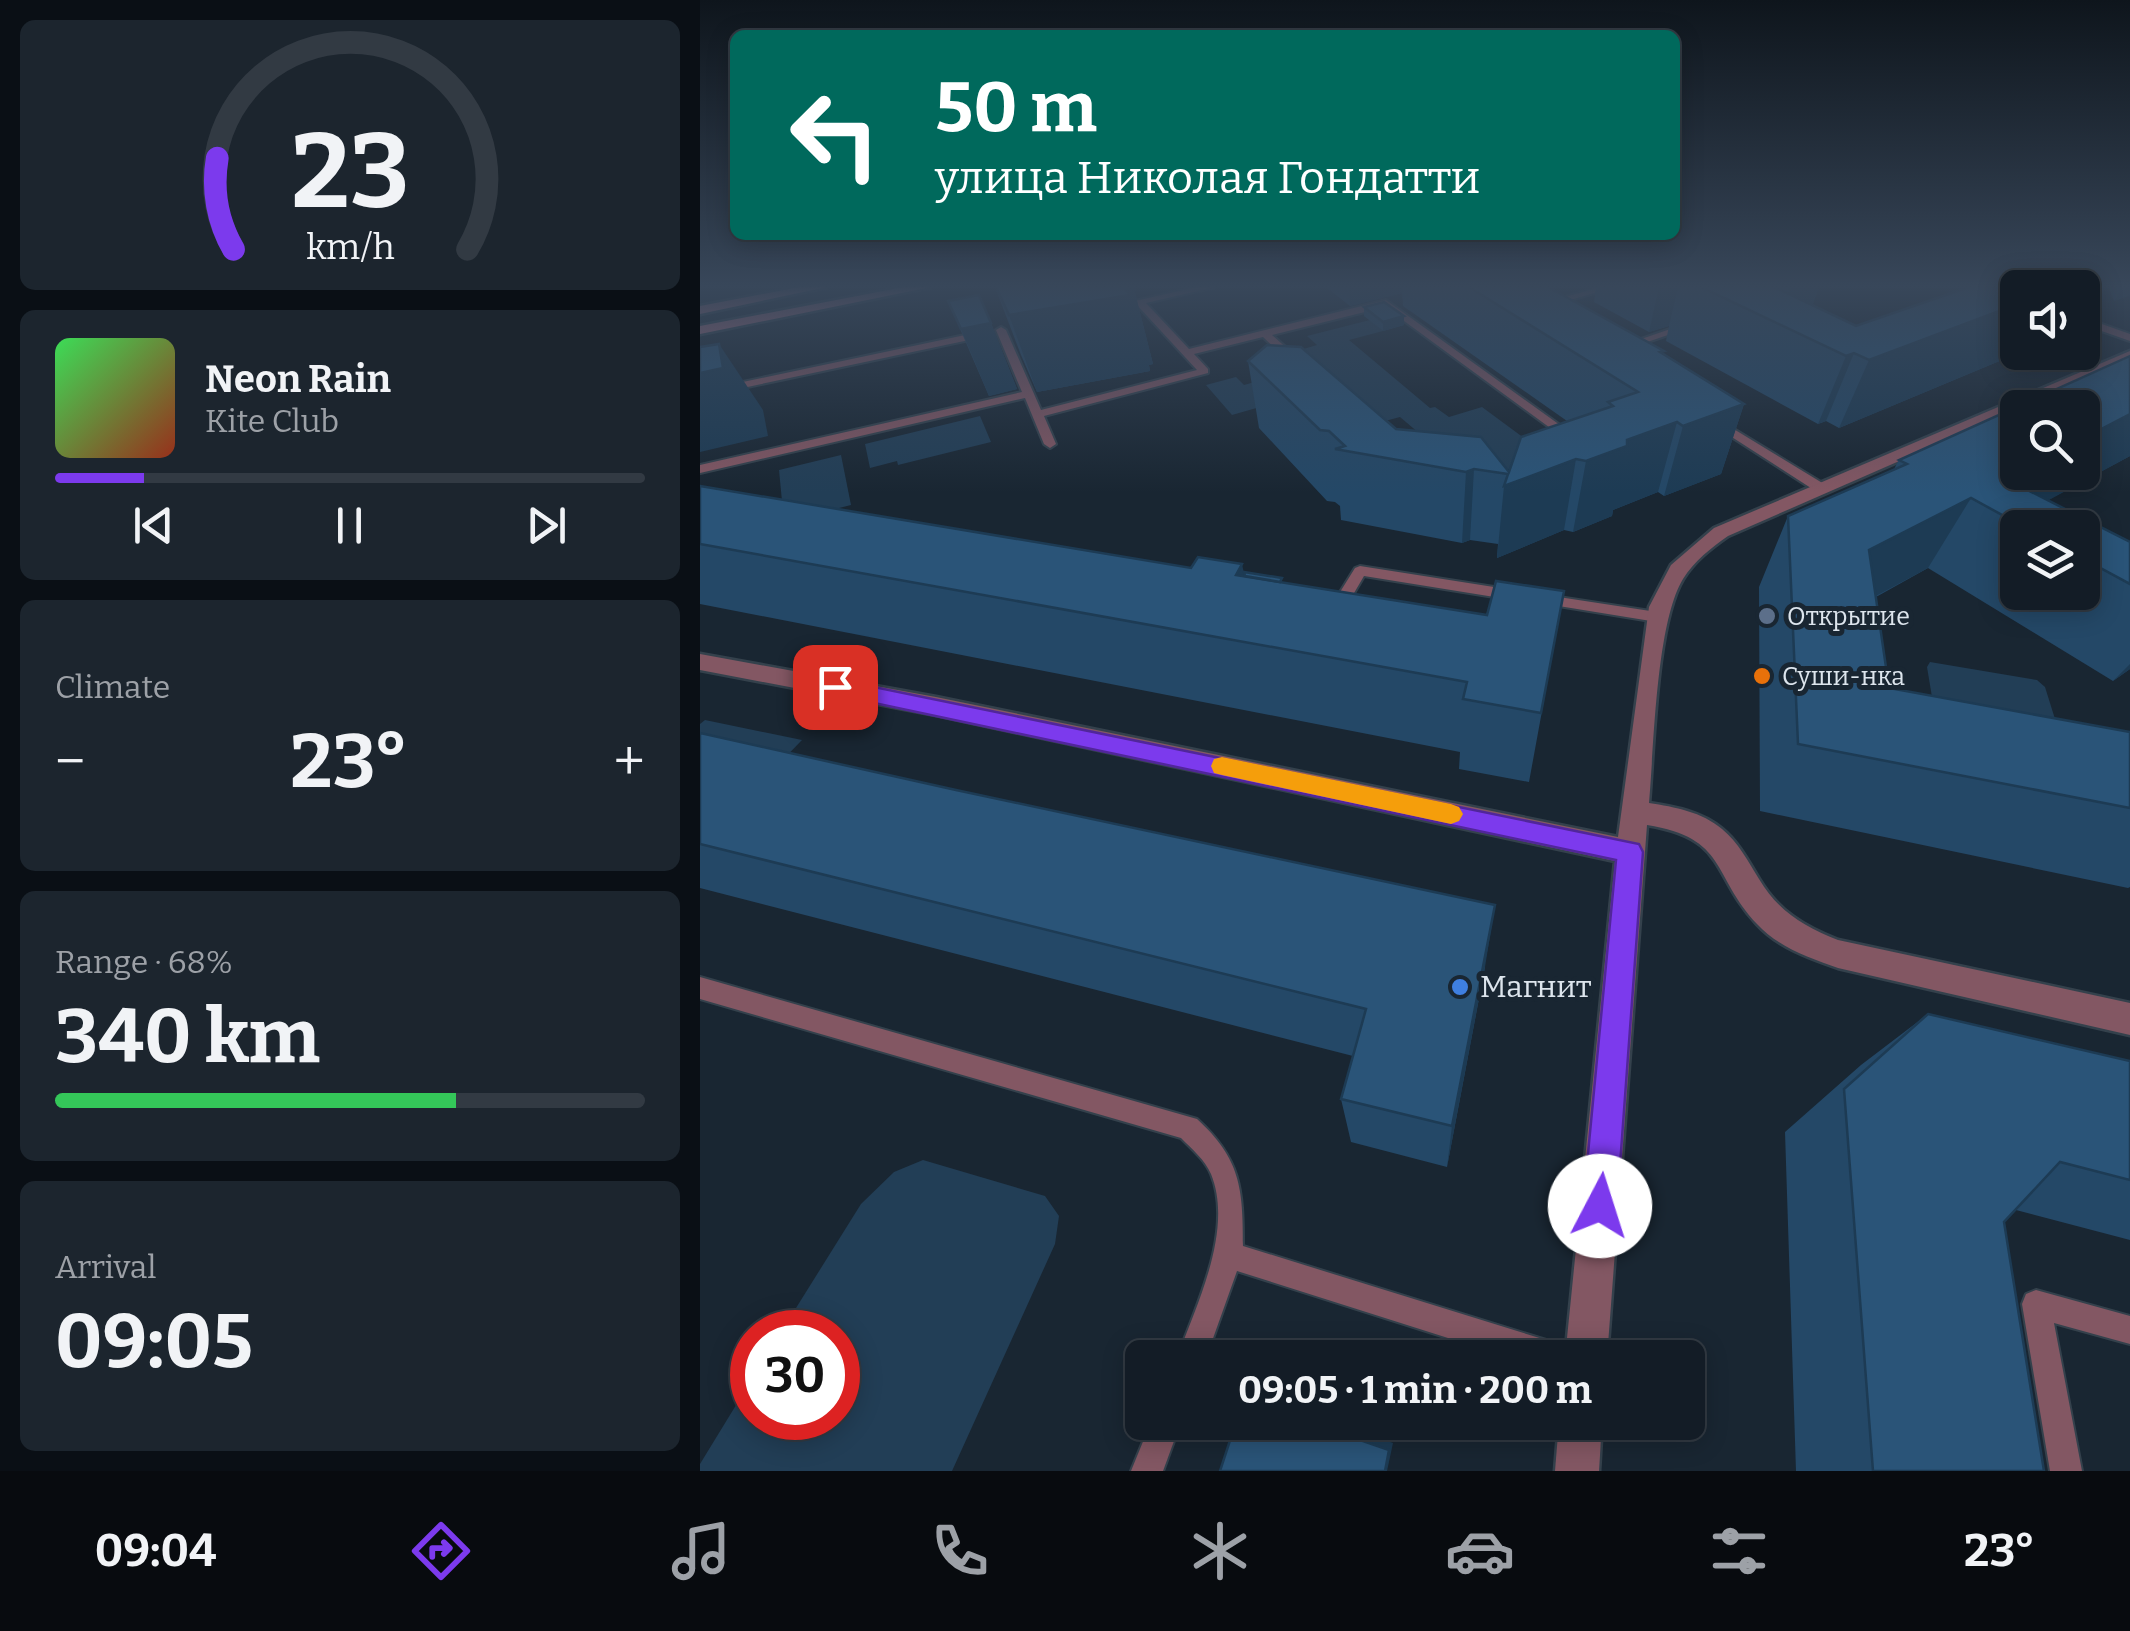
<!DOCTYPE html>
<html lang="en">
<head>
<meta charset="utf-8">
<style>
	body { margin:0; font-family:Bitter,serif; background:#1c252e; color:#f1f3f6; height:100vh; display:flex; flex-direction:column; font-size:38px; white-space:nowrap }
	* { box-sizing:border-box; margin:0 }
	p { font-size:32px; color:#9da1a7 }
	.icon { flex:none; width:55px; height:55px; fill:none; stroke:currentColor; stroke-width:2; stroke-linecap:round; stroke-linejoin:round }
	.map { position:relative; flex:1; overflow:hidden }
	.sheet { display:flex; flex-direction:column; gap:20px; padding:20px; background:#0a0f15; width:700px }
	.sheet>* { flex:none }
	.banner { position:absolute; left:30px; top:30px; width:950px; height:210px; border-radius:15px; box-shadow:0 5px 25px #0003,0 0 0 2px #323a43; background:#00695c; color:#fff; overflow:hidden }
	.fabs { position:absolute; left:1300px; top:270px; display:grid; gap:20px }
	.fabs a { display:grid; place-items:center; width:100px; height:100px; border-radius:15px; background:#131c26; box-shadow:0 5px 25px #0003,0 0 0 2px #323a43; font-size:50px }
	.speed { position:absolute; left:30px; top:1310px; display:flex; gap:20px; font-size:50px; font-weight:700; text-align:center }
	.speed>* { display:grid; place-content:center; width:130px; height:130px; border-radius:50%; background:#131c26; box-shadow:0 5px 25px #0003,0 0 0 2px #323a43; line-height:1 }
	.speed .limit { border:15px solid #d22; background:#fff; color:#111 }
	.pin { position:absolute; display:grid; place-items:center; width:85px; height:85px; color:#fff; margin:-42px; border-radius:20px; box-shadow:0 5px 15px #0006 }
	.me { position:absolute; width:110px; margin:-55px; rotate:5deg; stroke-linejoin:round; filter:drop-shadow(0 0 8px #0008) }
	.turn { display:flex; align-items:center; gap:35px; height:210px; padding:0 40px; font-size:45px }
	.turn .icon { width:130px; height:130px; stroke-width:2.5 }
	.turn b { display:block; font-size:70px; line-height:85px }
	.big { font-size:75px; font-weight:700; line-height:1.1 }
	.sheet .tile { flex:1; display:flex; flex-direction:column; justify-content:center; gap:15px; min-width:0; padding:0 35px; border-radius:15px; background:#1c252e }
	.sheet .dial { align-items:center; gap:0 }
	.dial svg { height:260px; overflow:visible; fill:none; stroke:#323a43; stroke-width:7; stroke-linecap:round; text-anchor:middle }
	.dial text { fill:#f1f3f6; stroke:none }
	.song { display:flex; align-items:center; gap:30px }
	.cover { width:120px; height:120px; border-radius:15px; background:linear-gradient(135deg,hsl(130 70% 55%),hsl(10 70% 35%)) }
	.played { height:10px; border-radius:5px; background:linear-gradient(90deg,#7c3aed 15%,#323a43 15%) }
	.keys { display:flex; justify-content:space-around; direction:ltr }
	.heat { display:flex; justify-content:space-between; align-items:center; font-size:55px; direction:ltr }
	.charge { height:15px; border-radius:8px; background:linear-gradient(90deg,#34c759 68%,#323a43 0) }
	.trip { position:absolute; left:425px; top:1340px; width:580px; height:100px; border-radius:15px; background:#131c26; box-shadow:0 5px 25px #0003,0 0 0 2px #323a43; font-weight:700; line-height:100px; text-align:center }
	.tab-bar { display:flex; height:160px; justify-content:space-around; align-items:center; background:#080b0f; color:#9da1a7 }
	.tab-bar .icon { width:70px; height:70px }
	.tab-bar .current { color:#7c3aed }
	.tab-bar b { font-size:45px; color:#f1f3f6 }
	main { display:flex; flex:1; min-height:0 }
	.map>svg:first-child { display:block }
	.green { fill:#223e56 }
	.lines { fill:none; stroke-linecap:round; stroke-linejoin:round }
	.lane-casing { stroke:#34414c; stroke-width:4 }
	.street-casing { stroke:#34414c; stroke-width:5 }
	.secondary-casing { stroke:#34414c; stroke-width:5 }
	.lane { fill:#835763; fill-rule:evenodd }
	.street { fill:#835763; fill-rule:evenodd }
	.secondary { fill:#b97285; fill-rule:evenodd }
	.wall { fill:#244867; fill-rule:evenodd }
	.shaded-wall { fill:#1d3b54 }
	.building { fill:#2a5478; stroke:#1d3b54; stroke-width:2.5 }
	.route { fill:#7c3aed; stroke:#51269a; stroke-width:2.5 }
	.slow { fill:#f59e0b }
	.service-dot { fill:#5c6f8a; stroke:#192632; stroke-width:4 }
	.food-dot { fill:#e8710a; stroke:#192632; stroke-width:4 }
	.shop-dot { fill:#3f7fe0; stroke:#192632; stroke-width:4 }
	.labels { text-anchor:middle; stroke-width:10; stroke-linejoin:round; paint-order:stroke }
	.poi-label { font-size:25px; fill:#dde5ed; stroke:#192632; text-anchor:start }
	.near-poi-label { font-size:30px; fill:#dde5ed; stroke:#192632; text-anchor:start }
</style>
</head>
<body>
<main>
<section class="sheet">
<div class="tile dial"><svg viewBox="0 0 100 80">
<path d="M14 69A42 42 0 1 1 86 69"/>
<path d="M14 69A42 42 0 0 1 9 41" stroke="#7c3aed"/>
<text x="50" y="56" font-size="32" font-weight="700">23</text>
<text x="50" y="72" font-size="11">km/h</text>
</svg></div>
<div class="tile">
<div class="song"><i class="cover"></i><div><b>Neon Rain</b><p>Kite Club</p></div></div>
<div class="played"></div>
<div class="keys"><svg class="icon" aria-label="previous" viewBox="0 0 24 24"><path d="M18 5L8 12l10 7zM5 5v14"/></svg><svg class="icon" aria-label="pause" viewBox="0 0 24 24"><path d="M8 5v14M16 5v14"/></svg><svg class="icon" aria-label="next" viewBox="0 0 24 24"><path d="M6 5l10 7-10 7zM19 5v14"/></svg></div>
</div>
<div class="tile"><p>Climate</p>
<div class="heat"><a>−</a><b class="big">23°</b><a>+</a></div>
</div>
<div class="tile"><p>Range · 68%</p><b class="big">340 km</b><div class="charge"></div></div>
<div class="tile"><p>Arrival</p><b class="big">09:05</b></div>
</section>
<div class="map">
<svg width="1430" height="1471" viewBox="0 0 1430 1471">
	<rect width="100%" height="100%" fill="#192632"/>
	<!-- green -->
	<g class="green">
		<polygon points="670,320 683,331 649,340 730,408 735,407 749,417 782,407 847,455 795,474 752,461 700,417 674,424 600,350 617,345 607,336"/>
		<polygon points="536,377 544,385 573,377 595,397 532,415 506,385"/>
		<polygon points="280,416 291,442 198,465 197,461 170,468 165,444"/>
		<polygon points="141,455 151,505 84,522 79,470"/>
		<polygon points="1230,662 1337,680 1345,687 1355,719 1232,697 1227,667"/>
		<polygon points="5,720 102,740 73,770 0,754 0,724"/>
		<polygon points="223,1160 345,1196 359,1216 355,1244 252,1471 0,1471 0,1464 52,1379 52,1418 138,1418 138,1332 81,1332 161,1204 194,1172"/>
	</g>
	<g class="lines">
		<!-- lane casing -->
		<g class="lane-casing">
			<g id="lane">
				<polygon points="497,287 515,287 446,303 489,349 686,300 878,438 868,441 685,307 572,335 600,360 600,364 592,364 563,337 494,354 508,369 508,373 344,416 356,444 350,448 344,444 325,398 0,473 0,465 322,392 296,330 301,327 306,330 341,410 497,370 437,305 418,309 413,306"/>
				<polygon points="900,287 915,287 846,307 841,304"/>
				<polygon points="1382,317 1430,334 1430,341 1382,324"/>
				<polygon points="985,324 994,326 927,349 918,347"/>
				<polygon points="284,331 288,332 288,336 0,397 0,391"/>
				<polygon points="1014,417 1124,484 1125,487 1119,491 1114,490 1010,423 1008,421"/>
				<polygon points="660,566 813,590 820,595 813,600 664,576 640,617 630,617 627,613 655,568"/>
				<polygon points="839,594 957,612 965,617 957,622 834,602 832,599"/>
				<path d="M0,977l497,142c44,40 46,70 46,127l316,98 10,4 4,10h-62l-274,-87 -31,87h-29c19,-52 57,-128 34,-184 -6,-14 -19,-25 -30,-36l-481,-139z"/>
				<polygon points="1336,1290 1430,1316 1430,1344 1354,1323 1382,1471 1350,1471 1322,1304 1326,1294"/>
				<polygon points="451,1422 481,1422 463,1471 431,1471"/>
			</g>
		</g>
		<!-- street casing -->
		<g class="street-casing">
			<g id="street">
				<path d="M1430,351v9l-402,176c-17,12 -34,25 -45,43 -27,44 -29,169 -34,224 26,4 53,9 73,26 16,13 26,32 37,50 19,32 45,48 79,61l292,63v32l-292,-67c-29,-10 -60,-21 -81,-44 -46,-49 -29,-86 -110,-99l-40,533h-42l50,-497 -679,-146 -236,-45v-16l236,43 682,140 31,-230 22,-42 43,-37z"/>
				<polygon points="859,1422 902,1422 899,1471 855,1471"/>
			</g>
		</g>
		<!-- secondary casing -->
		<g class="secondary-casing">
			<g id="secondary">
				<polygon points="100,287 127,287 0,314 0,306"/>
				<polygon points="204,287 231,287 0,334 0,326"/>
			</g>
		</g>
		<!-- lane -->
		<use href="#lane" class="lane"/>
		<!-- street -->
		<use href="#street" class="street"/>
		<!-- secondary -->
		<use href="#secondary" class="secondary"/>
	</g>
	<!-- wall -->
	<g class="wall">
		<polygon points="295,287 434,289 453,364 449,365 450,371 337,392 321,355"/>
		<polygon points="626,287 848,287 964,354 1044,404 1021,474 964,496 958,492 913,510 912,516 873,532 864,530 797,558 798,544 770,540 762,543 641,520 640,506 635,502 627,501 559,428 548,361 696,429 809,472 867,421 703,306 702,293 650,306"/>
		<polygon points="896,287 1119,287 1112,305 1156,326 1321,352 1139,428 1126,421 1118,424 966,341 969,326 949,332 894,302"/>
		<polygon points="1409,287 1430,287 1430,295 1414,301"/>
		<polygon points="248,301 291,323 317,389 289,396"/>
		<polygon points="664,307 704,316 704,325 683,331 664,316"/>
		<path d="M1430,356v100l-82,44 82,42v127l-17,12 -185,-113 -52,29 13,91 241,44v155l-2,1 -368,-77 -1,-224 29,-71 106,-47 5,-9zM1318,528h64v64h-64z"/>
		<polygon points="0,486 491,568 544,572 582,582 787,615 864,591 829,782 759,769 760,752 0,604"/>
		<polygon points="0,733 256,790 785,967 747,1167 651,1142 641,1099 653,1056 0,888"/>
		<polygon points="1228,1014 1430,1061 1430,1240 1316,1210 1304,1222 1344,1471 1096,1471 1085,1132 1161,1065"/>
	</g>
	<!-- shaded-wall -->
	<g class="shaded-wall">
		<polygon points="649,287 702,287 702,293 650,306"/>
		<polygon points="959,287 978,287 969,326 949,332"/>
		<polygon points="1090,287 1119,287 1103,332 1078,323"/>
		<polygon points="1350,287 1396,287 1382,309 1382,288"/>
		<polygon points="1423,287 1430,287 1430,295 1414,301"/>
		<polygon points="434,289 453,364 449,365 450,371 337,392 309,315"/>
		<polygon points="1318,304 1318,352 1321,352 1139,428 1169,360"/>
		<polygon points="704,316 704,325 683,331 683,322"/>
		<polygon points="291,323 317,389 289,396 261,329"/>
		<polygon points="19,344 63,410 68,436 0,452 0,373"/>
		<polygon points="1154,353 1126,421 1118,424 1146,356"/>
		<polygon points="1044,404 1021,474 964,496 983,426"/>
		<polygon points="1430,414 1430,456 1312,520 1304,478 1318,472 1382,472 1382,439"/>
		<polygon points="977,422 958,492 913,510 912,516 873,532 886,461 927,440"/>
		<polygon points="876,459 864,530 797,558 804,486"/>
		<polygon points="774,469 770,540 762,543 766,472"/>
		<polygon points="1271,498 1228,568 1131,620 1169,550"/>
		<polygon points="542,564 557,636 536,575"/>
		<polygon points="1430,664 1430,669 1413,681"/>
		<polygon points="795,905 785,967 747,1167 752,1126"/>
		<polygon points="608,1422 635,1422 693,1443 687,1471 685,1471"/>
	</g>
	<!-- building -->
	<g class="building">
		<polygon points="296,287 433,287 434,289 426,290 430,295 309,315"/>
		<polygon points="769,287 848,287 964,351 960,352 1044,404 983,426 977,422 927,440 927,446 886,461 876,459 804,486 808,474 774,469 766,472 635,449 645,446 629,431 620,430 548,361 567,345 601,347 696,429 781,437 809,472 821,437 913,406 908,402 938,392"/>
		<polygon points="1001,287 1074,287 1156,326 1269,287 1362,287 1318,288 1318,304 1169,360 1154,353 1146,356"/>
		<polygon points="279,295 291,323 261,329 248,301"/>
		<polygon points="684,302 704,316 683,322 664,307"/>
		<polygon points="19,344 23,368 0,373 0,347"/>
		<polygon points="1430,356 1430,414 1382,439 1382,408 1318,408 1318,472 1304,478 1430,542 1430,584 1382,558 1382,528 1326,528 1271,498 1169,550 1189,688 1430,732 1430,808 1098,744 1088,516 1207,464 1199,460"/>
		<polygon points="0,486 491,568 498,557 542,564 536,575 787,615 796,581 864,591 841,713 763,699 767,682 0,544"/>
		<polygon points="544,572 582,578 580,582 545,576"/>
		<polygon points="0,733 256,790 795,905 752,1126 641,1099 666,1009 0,844"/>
		<polygon points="1228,1014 1430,1061 1430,1180 1360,1162 1304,1222 1344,1471 1173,1471 1144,1089"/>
		<polygon points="536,1422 608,1422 689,1450 685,1471 520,1471"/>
	</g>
	<!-- sky -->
	<linearGradient id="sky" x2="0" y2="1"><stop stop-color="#0e151c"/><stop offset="0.58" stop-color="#38475a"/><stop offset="1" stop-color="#38475a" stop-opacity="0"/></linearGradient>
	<rect width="1430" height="493" fill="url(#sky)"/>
	<!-- route -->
	<polygon class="route" points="135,679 939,844 943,852 917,1206 912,1218 900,1223 888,1218 883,1206 916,860 127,693 124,687"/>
	<!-- slow -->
	<polygon class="slow" points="522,757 751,804 759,807 763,814 759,821 751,824 522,775 514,773 511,766 514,759"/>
	<!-- markers -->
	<circle class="service-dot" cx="1067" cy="616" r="10"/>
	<circle class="food-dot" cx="1062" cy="676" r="10"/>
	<circle class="shop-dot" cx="760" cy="987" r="10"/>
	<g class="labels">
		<!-- poi labels -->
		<g class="poi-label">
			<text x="1087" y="625">Открытие</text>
			<text x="1082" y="685">Суши-нка</text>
		</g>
		<!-- near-poi labels -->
		<g class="near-poi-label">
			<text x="780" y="997">Магнит</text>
		</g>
	</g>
</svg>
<div class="fabs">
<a><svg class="icon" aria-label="sound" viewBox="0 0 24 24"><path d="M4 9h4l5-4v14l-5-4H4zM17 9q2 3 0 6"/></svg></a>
<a><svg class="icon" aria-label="search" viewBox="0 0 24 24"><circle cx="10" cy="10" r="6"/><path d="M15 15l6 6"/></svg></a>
<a><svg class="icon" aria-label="layers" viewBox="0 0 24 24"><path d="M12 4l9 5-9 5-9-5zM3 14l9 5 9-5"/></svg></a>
</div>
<div class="speed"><div class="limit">30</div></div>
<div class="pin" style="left:135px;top:687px;background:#d93025"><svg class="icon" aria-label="arrive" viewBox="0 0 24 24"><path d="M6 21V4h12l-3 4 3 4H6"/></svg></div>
<svg class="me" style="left:900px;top:1206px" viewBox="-20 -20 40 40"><circle r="19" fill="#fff"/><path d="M0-13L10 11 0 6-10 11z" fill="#7c3aed"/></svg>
<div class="trip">09:05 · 1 min · 200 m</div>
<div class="banner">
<div class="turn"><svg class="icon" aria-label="left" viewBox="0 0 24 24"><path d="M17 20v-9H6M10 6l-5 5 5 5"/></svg><div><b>50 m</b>улица Николая Гондатти</div></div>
</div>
</div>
</main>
<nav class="tab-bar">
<b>09:04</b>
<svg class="icon current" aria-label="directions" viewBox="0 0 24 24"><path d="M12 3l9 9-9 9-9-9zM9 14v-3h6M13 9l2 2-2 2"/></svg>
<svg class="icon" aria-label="music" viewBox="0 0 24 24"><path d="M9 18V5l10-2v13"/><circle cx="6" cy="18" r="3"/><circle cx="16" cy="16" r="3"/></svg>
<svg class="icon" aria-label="phone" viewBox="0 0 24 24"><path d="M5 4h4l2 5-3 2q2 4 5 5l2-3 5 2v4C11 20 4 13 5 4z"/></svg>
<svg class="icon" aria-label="climate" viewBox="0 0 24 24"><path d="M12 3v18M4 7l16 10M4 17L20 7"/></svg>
<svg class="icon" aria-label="car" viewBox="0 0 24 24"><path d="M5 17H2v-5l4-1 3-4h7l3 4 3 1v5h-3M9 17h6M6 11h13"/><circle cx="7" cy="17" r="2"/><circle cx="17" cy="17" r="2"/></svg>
<svg class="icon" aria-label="filters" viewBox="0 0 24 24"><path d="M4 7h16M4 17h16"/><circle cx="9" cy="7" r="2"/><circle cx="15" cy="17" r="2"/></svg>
<b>23°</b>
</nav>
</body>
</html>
